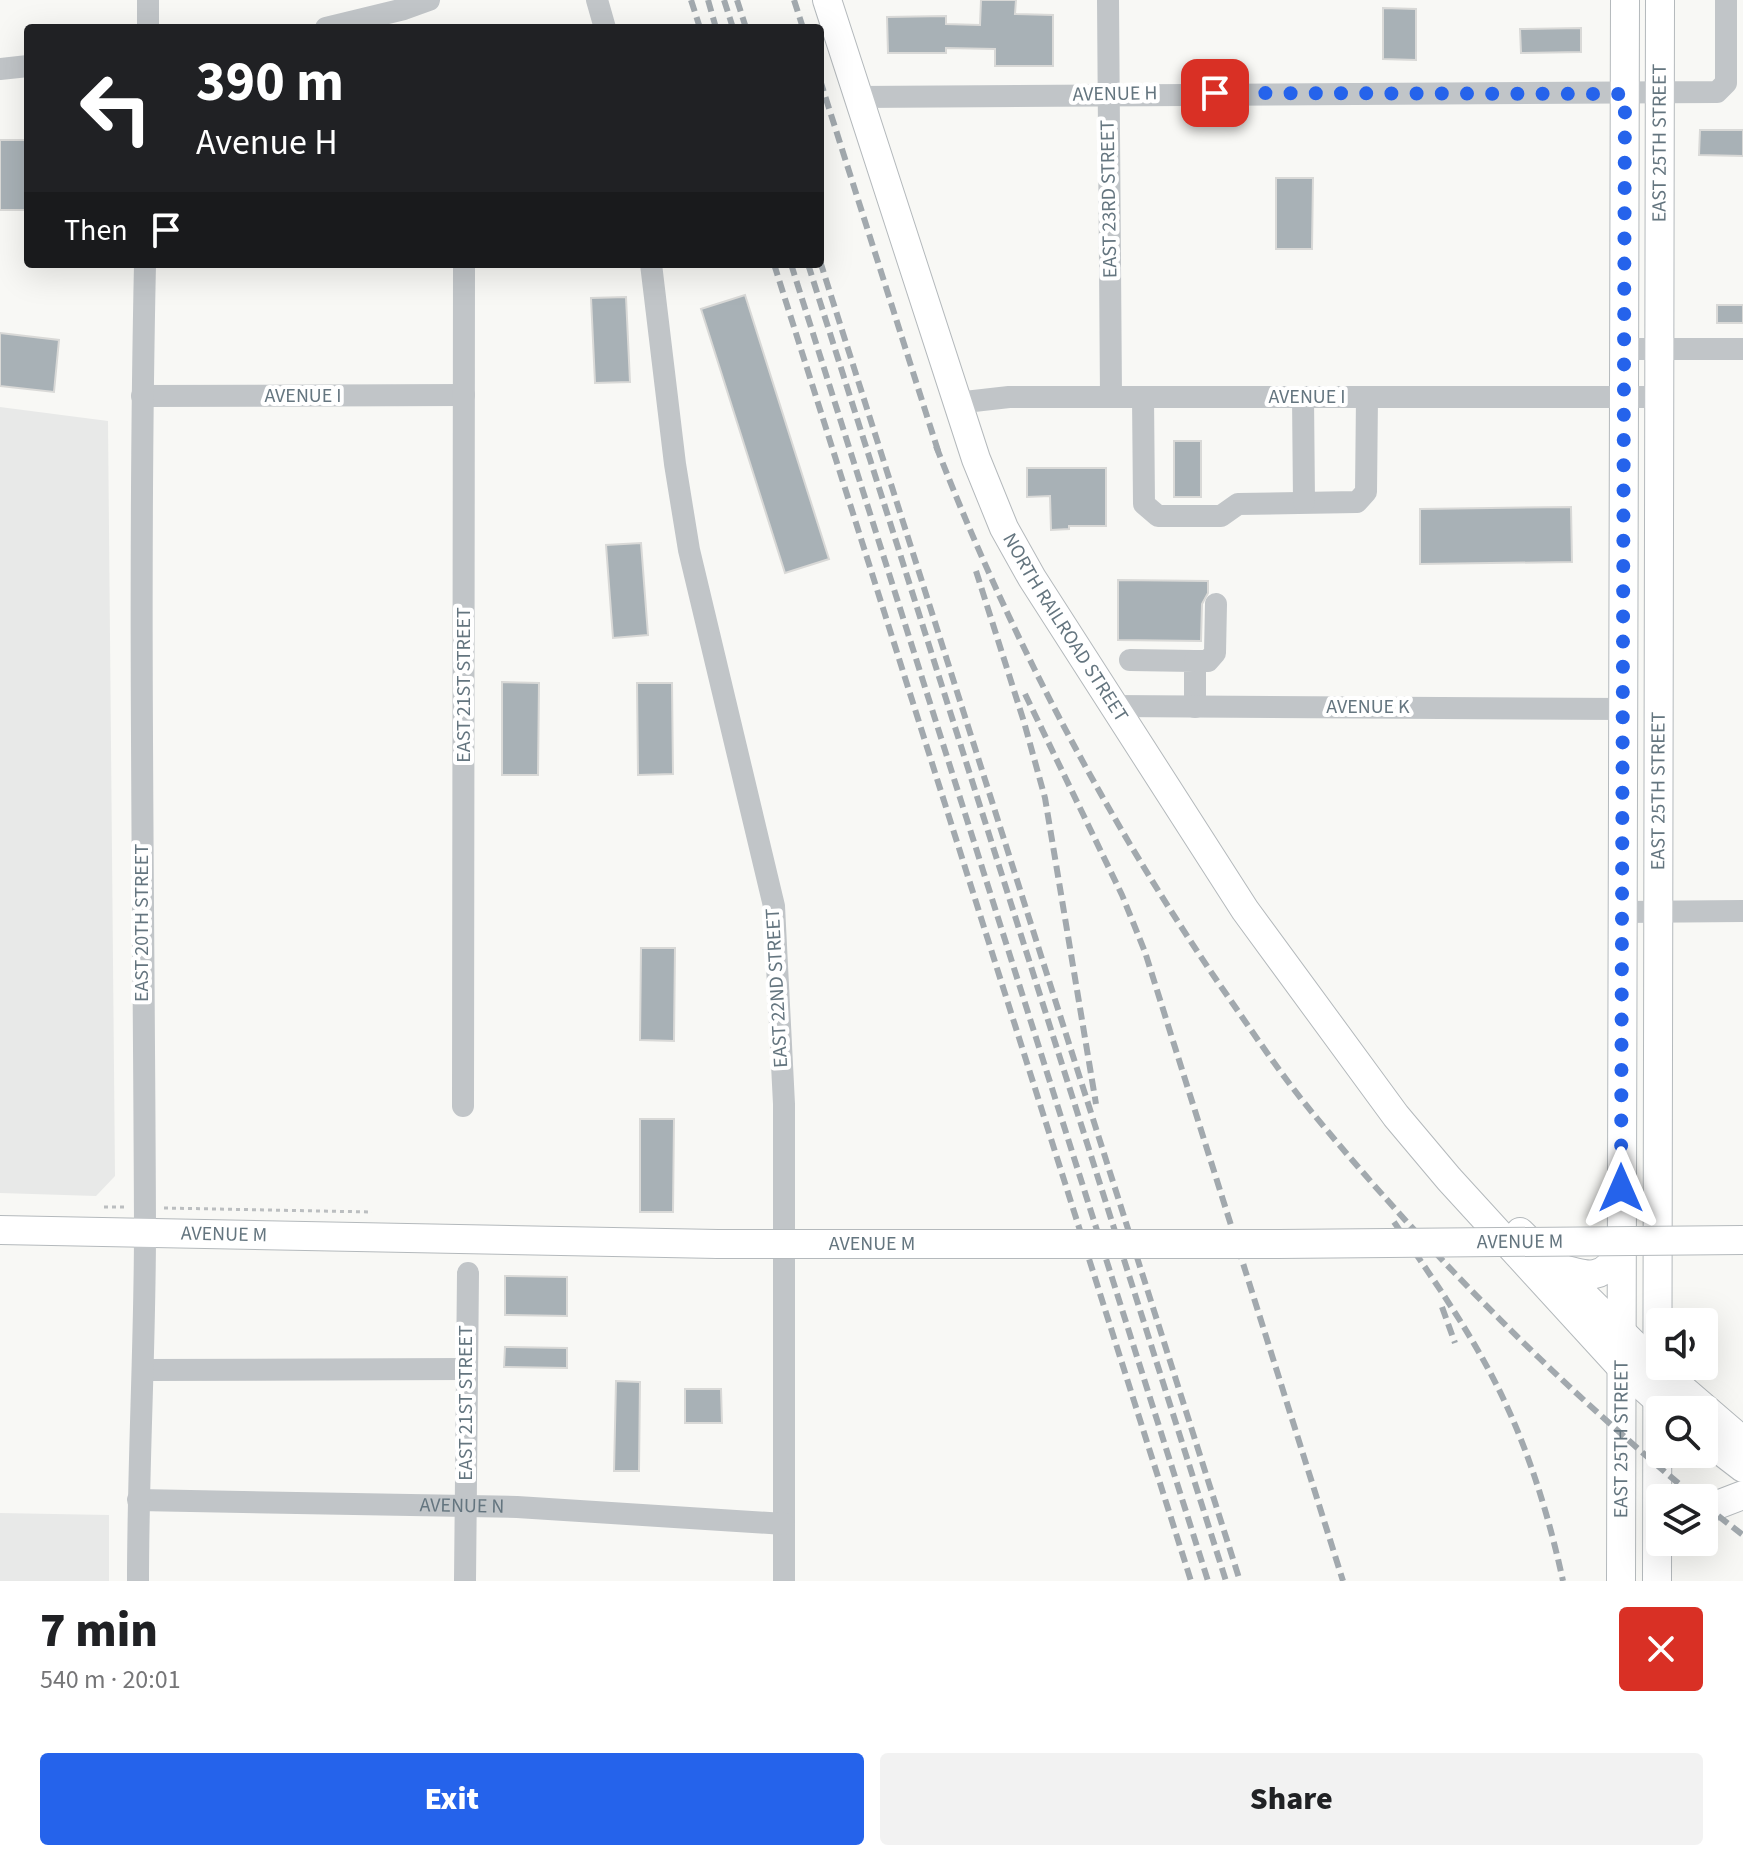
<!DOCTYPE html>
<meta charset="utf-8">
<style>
:root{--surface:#fff;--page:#f2f2f2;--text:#202124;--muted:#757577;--accent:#2563eb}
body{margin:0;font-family:"Source Sans 3",sans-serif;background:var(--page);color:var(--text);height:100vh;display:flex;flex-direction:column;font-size:30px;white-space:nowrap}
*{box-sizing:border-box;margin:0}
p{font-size:26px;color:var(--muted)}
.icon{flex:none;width:44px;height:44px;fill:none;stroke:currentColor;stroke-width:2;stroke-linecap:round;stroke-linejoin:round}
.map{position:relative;height:1581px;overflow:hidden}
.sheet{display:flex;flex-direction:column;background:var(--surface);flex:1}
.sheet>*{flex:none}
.hud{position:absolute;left:24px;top:24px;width:800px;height:244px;border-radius:8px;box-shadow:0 8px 32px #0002;background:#202124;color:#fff;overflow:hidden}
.controls{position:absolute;left:1646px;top:1308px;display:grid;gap:16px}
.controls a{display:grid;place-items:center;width:72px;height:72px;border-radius:8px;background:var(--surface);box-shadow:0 8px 32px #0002;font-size:40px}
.pin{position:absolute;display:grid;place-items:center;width:68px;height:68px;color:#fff;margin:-34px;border-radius:16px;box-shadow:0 4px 12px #0006}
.me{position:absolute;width:88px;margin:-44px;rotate:0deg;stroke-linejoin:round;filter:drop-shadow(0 0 6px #0008)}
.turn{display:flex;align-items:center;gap:28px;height:168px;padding:0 40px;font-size:36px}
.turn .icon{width:104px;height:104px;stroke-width:2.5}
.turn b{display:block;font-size:56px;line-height:68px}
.then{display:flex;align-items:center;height:76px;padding:0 40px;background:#0003;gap:16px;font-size:30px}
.round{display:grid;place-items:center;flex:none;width:84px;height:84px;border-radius:8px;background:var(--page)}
.overview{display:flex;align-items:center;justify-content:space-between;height:136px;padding:0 40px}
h1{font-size:48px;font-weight:800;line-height:60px}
.button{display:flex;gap:16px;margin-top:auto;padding:16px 40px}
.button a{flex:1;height:92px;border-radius:8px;background:var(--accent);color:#fff;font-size:32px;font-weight:800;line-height:92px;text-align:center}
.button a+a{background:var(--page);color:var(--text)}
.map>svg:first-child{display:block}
.built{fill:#e8e9e8}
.building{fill:#a8b1b6;stroke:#d9d9d7;stroke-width:2}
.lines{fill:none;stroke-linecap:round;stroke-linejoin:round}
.major-casing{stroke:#b4b9bc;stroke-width:30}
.path{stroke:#bbbec0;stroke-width:3;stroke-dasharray:4 4;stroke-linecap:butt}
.minor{stroke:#c1c5c8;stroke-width:22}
.major{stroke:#fff;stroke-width:28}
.rail{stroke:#a2a9ae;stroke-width:6;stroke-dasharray:12 6;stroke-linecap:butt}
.major-bridge-casing{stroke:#b4b9bc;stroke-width:30;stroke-linecap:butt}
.major-bridge{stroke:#fff;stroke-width:28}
.route{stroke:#2563eb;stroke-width:14;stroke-dasharray:0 25.2}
.labels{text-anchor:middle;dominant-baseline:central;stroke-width:8;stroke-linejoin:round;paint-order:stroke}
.street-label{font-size:20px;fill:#64757f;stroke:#fff}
</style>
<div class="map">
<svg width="1743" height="1581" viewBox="0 0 1743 1581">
<rect width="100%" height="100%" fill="#f8f8f5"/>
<!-- built -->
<g class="built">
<path d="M0,407L108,421L115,1176L96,1196L0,1193Z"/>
<path d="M0,1513L109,1515V1581H0Z"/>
</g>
<!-- building -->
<g class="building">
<path d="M981,0H1016L1015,14L1053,15V66H995V49L946,48V53H888L887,17L946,16V24L980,25Z"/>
<path d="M1383,8L1416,9V60L1383,59Z"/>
<path d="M1581,28V52L1521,53L1520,29Z"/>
<path d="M1700,130H1743V156L1699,155Z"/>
<rect x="0" y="140" width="28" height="70"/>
<path d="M1276,178H1313L1312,249H1276Z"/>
<path d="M745,295L829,559L785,573L701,309Z"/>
<path d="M626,297L630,382L595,383L591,298Z"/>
<rect x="1717" y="305" width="26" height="18"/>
<path d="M0,333L59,340L54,392L0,386Z"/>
<rect x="1174" y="441" width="27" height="56"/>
<path d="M1027,468H1106V526H1069V529L1051,530L1050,496L1027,497Z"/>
<path d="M1571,507L1572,562L1420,564V509Z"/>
<path d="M641,543L648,635L613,638L606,545Z"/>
<path d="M1118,580L1208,581V593L1202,604L1201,641L1118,640Z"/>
<path d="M502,682L539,683L538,775H502Z"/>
<path d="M637,683H672L673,774L638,775Z"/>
<path d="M641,948H675L674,1041L640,1040Z"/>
<path d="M640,1119H674L673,1212H640Z"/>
<path d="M505,1276L567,1277V1316L505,1315Z"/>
<path d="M505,1347L567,1348V1368L504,1367Z"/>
<path d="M616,1381L640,1382L639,1471H614Z"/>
<path d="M685,1389H721L722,1423H685Z"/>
</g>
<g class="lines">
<defs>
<g id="major">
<path id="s2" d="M827,0L976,459L1004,528L1032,578L1245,910L1396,1116L1449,1179L1621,1367L1669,1410"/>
<path id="s3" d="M0,1230L718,1244"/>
<path d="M1520,1232L1656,1366L1743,1441"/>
<path d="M1557,1267C1588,1277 1604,1282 1621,1249"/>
<path d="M1704,1438L1743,1468"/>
<path d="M1704,1510L1743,1495"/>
<path id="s4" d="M1621,1581L1625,0"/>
<path id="s5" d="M1657,1581L1660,0"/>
</g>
</defs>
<!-- major casing -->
<use href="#major" class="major-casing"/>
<!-- path -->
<g class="path">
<path d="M104,1207H124"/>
<path d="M164,1208L372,1212"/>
</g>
<!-- minor -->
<g class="minor">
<path d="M148,0V28"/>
<path d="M597,0L605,28"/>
<path d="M1108,0L1111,397"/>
<path d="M326,28L404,9L429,0"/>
<path d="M0,69L28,66"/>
<path d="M858,97L1717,92L1726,83V0"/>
<path d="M651,264L675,464L689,550L774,906L784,1104V1581"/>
<path d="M1624,349H1743"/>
<path d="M142,396L464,395"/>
<path d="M1143,397L1144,504L1158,516H1221L1238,504L1357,502L1366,492L1367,397"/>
<path d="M1303,397L1304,502"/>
<path d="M956,403L1009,397H1659"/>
<path d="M1130,660L1195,661V707"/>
<path d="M1195,661H1208L1215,653L1216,604"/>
<path d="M1113,706L1622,709"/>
<path d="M1622,912L1743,911"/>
<path d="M463,1106L464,264"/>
<path d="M144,1370L466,1369"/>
<path id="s1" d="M138,1500L517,1507L784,1524"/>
<path d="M138,1581C138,1464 145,1347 145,1230C144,908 138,586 145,264"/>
<path d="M465,1581L468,1273"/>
</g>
<!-- major -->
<use href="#major" class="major"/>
<!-- rail -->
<g class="rail">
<path d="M691,0L700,28"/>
<path d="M708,0L716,28"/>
<path d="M724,0L733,28"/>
<path d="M737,0L746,28"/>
<path d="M794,0L803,28"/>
<path d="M820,80L940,457"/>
<path d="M820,261L1240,1581"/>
<path d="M774,264L1191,1581"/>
<path d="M791,264L1208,1581"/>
<path d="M808,264L1226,1581"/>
<path d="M936,446C1010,637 1106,819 1222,988C1252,1031 1281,1075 1315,1116C1431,1256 1556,1382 1696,1498"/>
<path d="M976,571L1024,722L1045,798L1096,1104"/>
<path d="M1025,694L1122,895L1145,952L1343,1581"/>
<path d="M1394,1222C1429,1273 1465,1324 1493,1378C1526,1441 1548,1512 1563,1581"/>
<path d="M1442,1307L1455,1343"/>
<path d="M1704,1505L1743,1535"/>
</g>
<defs>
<g id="major-bridge">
<path id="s6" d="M718,1244H1279L1743,1240"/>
</g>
</defs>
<!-- major-bridge casing -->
<use href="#major-bridge" class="major-bridge-casing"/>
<!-- major-bridge -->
<use href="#major-bridge" class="major-bridge"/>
</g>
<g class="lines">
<!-- route -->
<path class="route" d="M1215,93L1625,94L1621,1188"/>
</g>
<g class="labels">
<!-- street labels -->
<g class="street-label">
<text transform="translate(1115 94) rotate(-1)">AVENUE H</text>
<text stroke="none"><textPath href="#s5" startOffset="1438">EAST 25TH STREET</textPath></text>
<text transform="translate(1109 199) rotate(-91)">EAST 23RD STREET</text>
<text x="303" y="396">AVENUE I</text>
<text x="1307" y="397">AVENUE I</text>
<text stroke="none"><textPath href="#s2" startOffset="674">NORTH RAILROAD STREET</textPath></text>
<text transform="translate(464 685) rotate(-90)">EAST 21ST STREET</text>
<text x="1368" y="707">AVENUE K</text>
<text stroke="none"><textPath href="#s5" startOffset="790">EAST 25TH STREET</textPath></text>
<text transform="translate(142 923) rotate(-90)">EAST 20TH STREET</text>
<text transform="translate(777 988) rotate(-93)">EAST 22ND STREET</text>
<text stroke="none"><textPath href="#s3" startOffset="224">AVENUE M</textPath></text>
<text stroke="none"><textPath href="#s6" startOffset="802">AVENUE M</textPath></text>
<text stroke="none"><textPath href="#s6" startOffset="154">AVENUE M</textPath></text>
<text transform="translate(466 1403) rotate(-90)">EAST 21ST STREET</text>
<text stroke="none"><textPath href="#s4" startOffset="142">EAST 25TH STREET</textPath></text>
<text stroke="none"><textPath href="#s1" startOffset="324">AVENUE N</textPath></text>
</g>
</g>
</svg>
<div class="controls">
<a><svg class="icon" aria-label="sound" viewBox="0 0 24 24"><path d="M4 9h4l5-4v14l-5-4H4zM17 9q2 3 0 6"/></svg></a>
<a><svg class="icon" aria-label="search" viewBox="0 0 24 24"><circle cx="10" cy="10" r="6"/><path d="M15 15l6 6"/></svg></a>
<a><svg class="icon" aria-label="layers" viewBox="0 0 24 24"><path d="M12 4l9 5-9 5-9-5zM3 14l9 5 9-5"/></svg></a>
</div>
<div class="pin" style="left:1215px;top:93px;background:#d93025"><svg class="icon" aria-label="arrive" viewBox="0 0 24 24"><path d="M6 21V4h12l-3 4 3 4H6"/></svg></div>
<svg class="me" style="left:1621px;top:1188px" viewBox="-20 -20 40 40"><path d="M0-17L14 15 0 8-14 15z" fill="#2563eb" stroke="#fff" stroke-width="4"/></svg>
<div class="hud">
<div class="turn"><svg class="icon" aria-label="left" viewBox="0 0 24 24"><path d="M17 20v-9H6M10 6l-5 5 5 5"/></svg><div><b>390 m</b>Avenue H</div></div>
<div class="then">Then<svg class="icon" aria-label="arrive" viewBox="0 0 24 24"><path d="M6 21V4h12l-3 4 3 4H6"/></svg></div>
</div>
</div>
<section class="sheet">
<div class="overview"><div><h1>7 min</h1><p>540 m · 20:01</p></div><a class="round" style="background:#d93025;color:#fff"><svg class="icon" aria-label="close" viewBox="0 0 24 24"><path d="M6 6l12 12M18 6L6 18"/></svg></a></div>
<div class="button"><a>Exit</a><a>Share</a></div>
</section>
